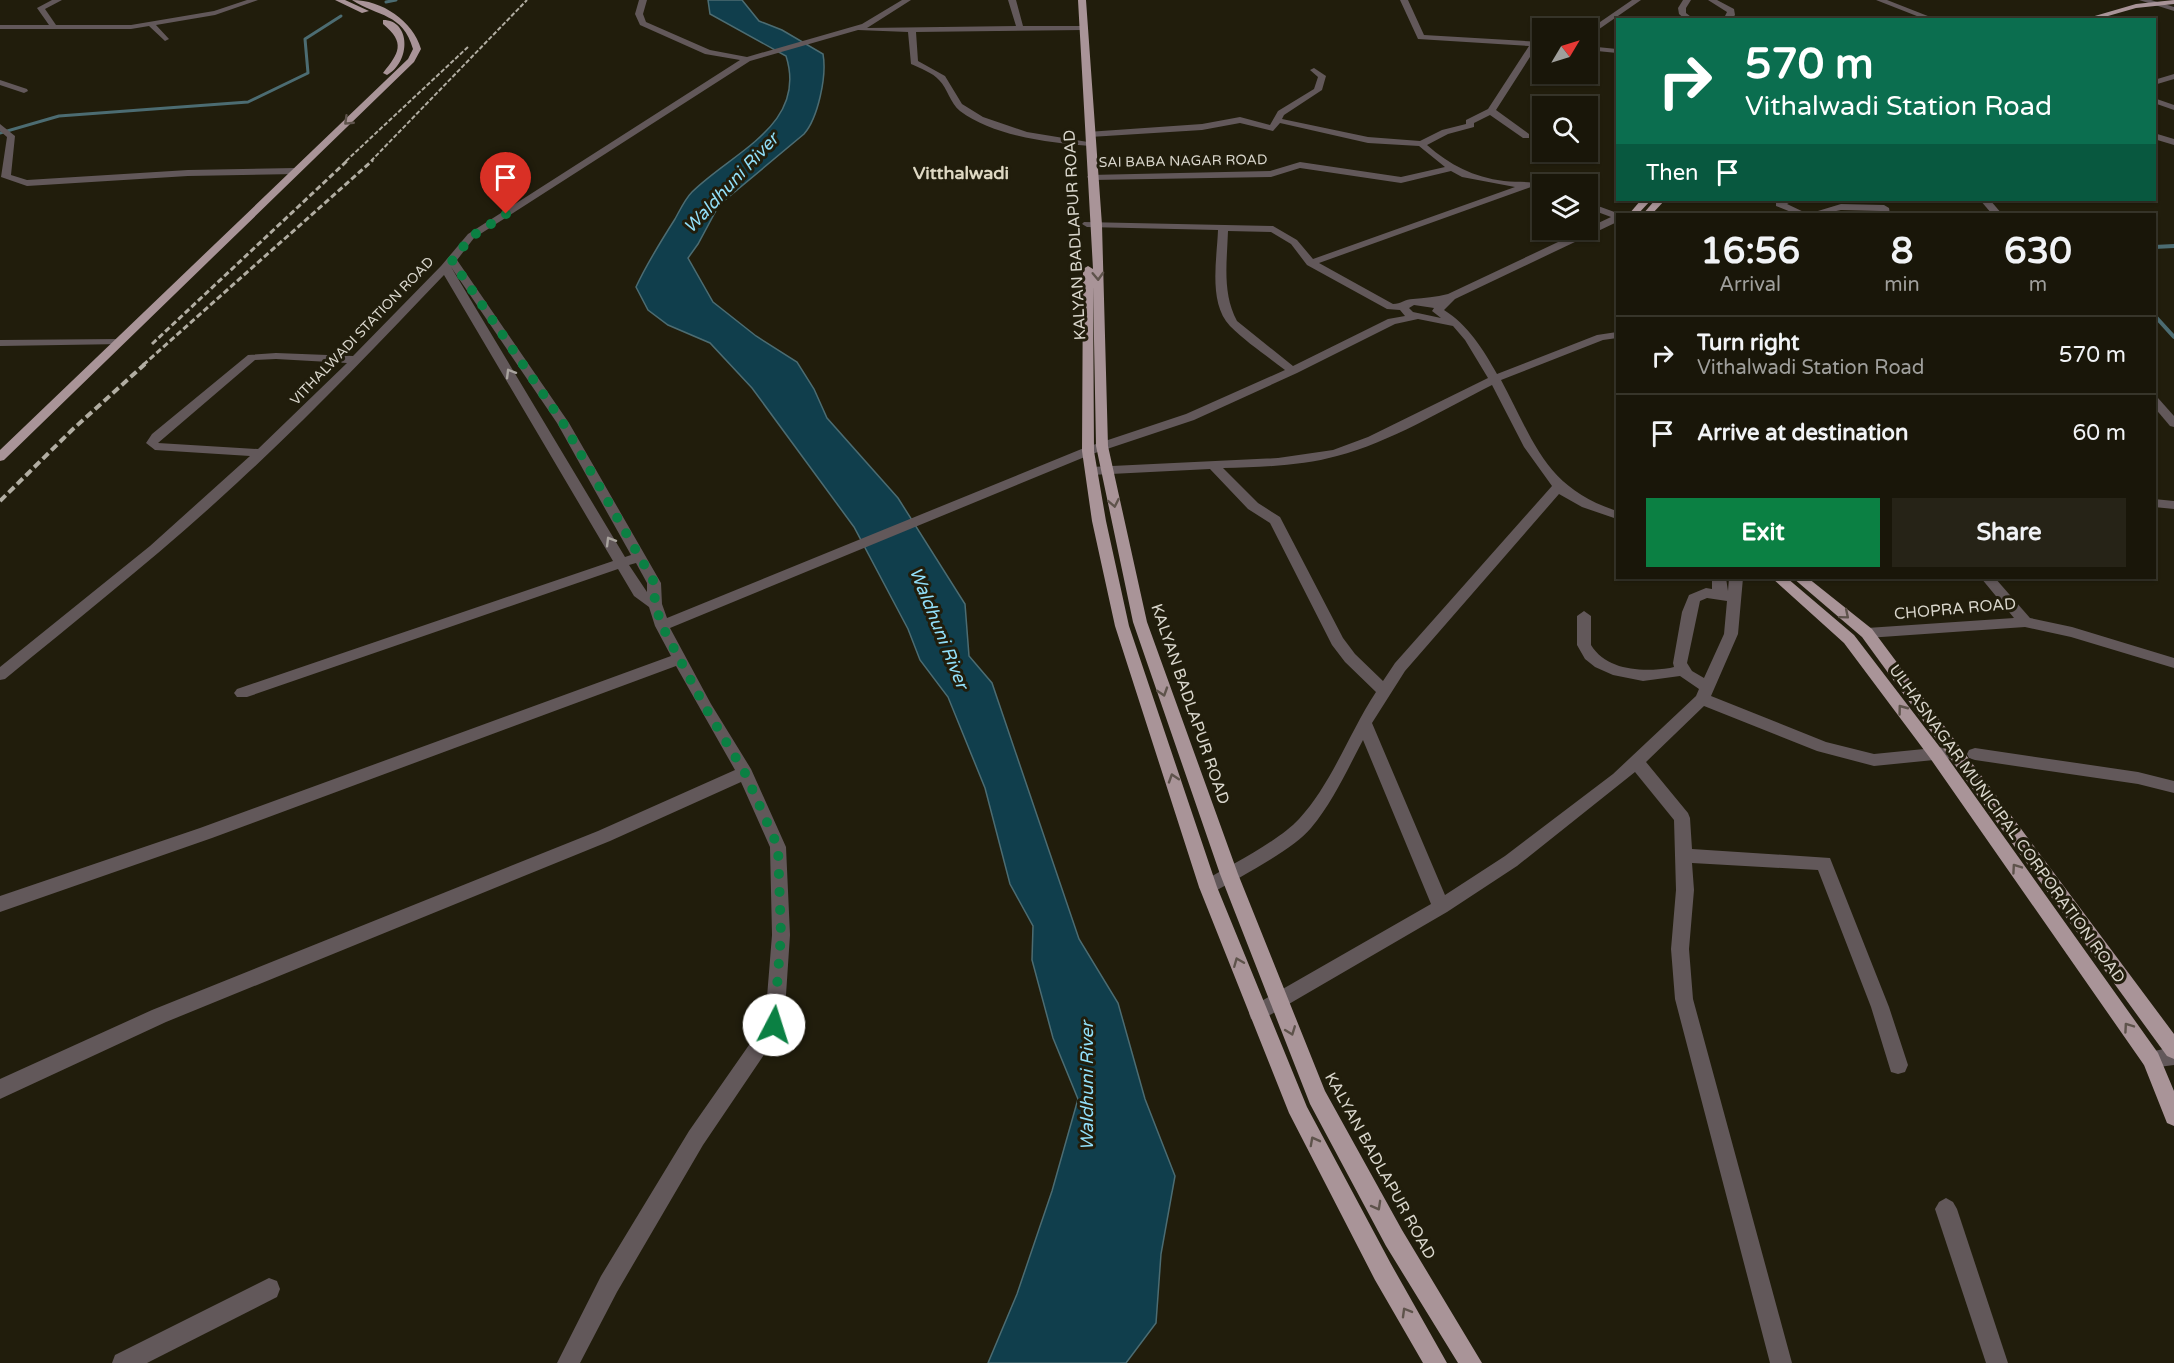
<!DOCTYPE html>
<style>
:root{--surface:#191609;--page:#262317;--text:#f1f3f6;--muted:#9f9f9c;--line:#37352a;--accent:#0b8043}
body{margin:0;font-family:"Varela Round",sans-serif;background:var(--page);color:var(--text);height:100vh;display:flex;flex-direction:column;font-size:22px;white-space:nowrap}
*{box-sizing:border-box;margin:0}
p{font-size:20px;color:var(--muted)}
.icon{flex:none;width:33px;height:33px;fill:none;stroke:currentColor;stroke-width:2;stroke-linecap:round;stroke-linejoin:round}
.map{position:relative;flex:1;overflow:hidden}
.drawer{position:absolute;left:1616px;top:213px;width:540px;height:366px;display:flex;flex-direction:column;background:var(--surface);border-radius:0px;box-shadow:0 2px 4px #0004,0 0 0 2px var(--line)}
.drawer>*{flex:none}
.hud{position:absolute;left:1616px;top:18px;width:540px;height:183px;border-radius:0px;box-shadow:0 2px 4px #0004,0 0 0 2px var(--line);background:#0b6e4f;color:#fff;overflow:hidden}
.needle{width:39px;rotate:52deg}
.buttons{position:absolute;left:1532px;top:18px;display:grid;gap:12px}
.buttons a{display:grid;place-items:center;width:66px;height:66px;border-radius:0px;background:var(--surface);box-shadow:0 2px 4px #0004,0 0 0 2px var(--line);font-size:30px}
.pin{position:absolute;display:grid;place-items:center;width:51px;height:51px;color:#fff;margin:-62px -26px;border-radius:50% 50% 50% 0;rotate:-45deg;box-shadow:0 0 6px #0007}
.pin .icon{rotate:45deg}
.me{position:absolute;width:66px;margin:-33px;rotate:5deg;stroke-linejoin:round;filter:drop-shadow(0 0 4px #0008)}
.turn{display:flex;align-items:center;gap:21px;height:126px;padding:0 30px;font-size:27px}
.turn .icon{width:78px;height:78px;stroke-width:2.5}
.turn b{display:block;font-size:42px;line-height:51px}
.then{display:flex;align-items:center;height:57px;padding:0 30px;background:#0003;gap:12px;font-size:22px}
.eta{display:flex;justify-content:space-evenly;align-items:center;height:102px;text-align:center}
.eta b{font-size:36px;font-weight:700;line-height:42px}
.button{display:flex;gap:12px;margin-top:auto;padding:12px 30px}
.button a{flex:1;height:69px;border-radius:0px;background:var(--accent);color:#fff;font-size:24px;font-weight:700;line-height:69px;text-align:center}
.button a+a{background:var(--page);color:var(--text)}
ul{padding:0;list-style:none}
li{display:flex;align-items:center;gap:18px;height:78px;padding:0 30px;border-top:2px solid var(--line)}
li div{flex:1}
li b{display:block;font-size:22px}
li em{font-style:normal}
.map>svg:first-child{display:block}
.water{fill:#103e4c;stroke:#4c6c72;stroke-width:1.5}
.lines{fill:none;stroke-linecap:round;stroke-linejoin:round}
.stream-far1{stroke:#4c6c72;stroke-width:3}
.stream{stroke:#4c6c72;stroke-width:4}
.minor{fill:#62585a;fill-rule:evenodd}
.major{fill:#a99498;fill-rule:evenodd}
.rail-far2{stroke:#b1ada2;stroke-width:2;stroke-dasharray:4.5 2;stroke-linecap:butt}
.rail-far1{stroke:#b1ada2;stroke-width:3;stroke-dasharray:6 3;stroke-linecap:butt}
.rail{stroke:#b1ada2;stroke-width:4;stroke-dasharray:8 4;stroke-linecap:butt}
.oneway{stroke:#5e534b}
.oneway2{stroke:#a9a49e}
.route{stroke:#0b8043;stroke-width:10;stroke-dasharray:0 18}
.labels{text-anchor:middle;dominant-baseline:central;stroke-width:6;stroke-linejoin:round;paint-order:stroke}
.far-street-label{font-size:14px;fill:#d9d6cc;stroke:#211d0c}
.street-label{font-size:16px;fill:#d9d6cc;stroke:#211d0c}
.far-district-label{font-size:18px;font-weight:bold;fill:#ded8c3;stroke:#211d0c}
.water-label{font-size:18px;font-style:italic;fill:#91def8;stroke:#211d0c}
</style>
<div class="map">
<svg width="2174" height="1363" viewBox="0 0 2174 1363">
<rect width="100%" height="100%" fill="#211d0c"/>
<!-- water -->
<path class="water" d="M708,0H742L759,21L782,30L823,54C827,76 818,118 804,134L719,205L698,244L688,258L713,302L756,336L797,362L814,389L827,418L898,498L965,604L969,656L992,683L1079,939L1118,1003L1145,1099L1175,1176L1161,1254L1156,1323L1126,1363H988L1017,1294L1052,1191L1078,1099L1053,1038L1032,960L1033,926L1010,884L985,788L948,697L920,660L908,629L854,527L752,388L710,343L668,325L648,310L636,287C647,263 661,241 675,219C680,210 685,199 692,192C732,152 808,125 786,56L710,14Z"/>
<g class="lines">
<!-- stream-far1 -->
<g class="stream-far1">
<path d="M386,2L396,0"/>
<path d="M0,133L59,116L248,102L308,73L305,39L341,16"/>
</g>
<!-- stream -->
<g class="stream">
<path d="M2154,247L2174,246"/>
<path d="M2154,315L2174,337"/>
</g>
<!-- minor -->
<g class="minor">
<path d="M52,0H62L45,9L56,25H131L214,11L247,0H258L215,15L156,25L169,39L165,41L149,26L131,29H0V25H49L37,8Z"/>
<path d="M639,0H647L643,14L646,22L710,50L747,57L862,24L902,0H911L867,28L1016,26L1008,0H1016L1023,26H1083L1087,28L1083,30L916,32L918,61L945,76L962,104L983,117L1027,132L1094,143L1090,146C1050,143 993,136 960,111C950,103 948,89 939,80C933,73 920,68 911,64L908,32L858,30L750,61L474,238L457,260L569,423L661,583L662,604L667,618L1084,448L1186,414L1285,370C1267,356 1246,342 1230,326C1208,303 1217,259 1218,230L1087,227L1082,224L1084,222L1273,226L1297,240L1313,259L1515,187L1462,177L1451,171L1401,183L1300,168L1271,177L1092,180L1087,177L1089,175L1270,171L1300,162L1401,177L1445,167L1419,146L1368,143L1280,123L1273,131L1240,123L1202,130L1090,137L1086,134L1087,132L1202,124L1240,117L1270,125L1278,111L1314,89L1318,77L1310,70L1314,68L1326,76L1322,90L1284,115L1282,119L1368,137L1420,141L1442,130L1466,124V120L1488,109L1529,46L1418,39L1400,0H1408L1424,35L1542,42V46H1537L1496,110L1529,134V138H1523L1490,115L1474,123V127L1448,134L1427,145C1450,165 1473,177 1504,181C1517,183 1529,180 1542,185V191L1531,187L1319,263L1393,304C1401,304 1405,299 1413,299C1424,298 1436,297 1448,294L1611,217L1587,208V202L1620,214H1617V222L1455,299L1444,310C1468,325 1483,349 1497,374L1597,335L1617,332V338L1603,340L1501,380C1534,441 1545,488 1617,511V519L1582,507L1559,494L1405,671L1372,723L1445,895L1505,856L1613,774L1696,696L1699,689L1680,676L1643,681L1613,675L1595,667L1585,659L1577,645V616L1584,611L1591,616V645C1607,671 1643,672 1670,668L1674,667L1673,663L1682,612L1689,595L1706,588L1712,589V578H1726L1728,591L1729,578H1743L1738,634L1711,696L1826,742L1874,754L1954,746L1960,748L1962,752L1960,756L1954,758L1874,766L1817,751L1704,706L1646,762L1688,813L1690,818L1692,849L1830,858L1889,1007L1908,1065L1905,1072L1898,1074L1891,1072L1871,1007L1818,870L1692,863L1694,890L1689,949L1693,999L1792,1363H1770L1675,999L1671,949L1676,890L1674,820L1635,772L1517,866L1447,912L1258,1022L1251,1019L1249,1013L1251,1007L1431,904L1363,740C1347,770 1333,802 1311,828C1293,850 1240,877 1214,892L1208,894L1202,892L1199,887L1202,882C1229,866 1279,841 1299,819C1332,783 1349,733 1376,692L1345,662L1332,645L1270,523L1248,509L1210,469L1091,475L1085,471L1091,467L1278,458L1333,450L1368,437L1488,378L1465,340L1453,326L1418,319L1395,324L1297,373L1194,420L1092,454L670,628L711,704L751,769L786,847L790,935L784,1025L703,1145L617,1292L580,1363H557L601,1276L689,1131L765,1022L772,935L770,847L741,782L610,841L166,1022L0,1099V1079L152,1010L598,831L735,770L676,666L212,838L0,912V896L200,828L671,656L655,626L649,607L634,596L618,569L247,697H237L234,693L237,689L613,561L444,275C377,345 310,416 238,482C164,551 84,614 5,679L0,680V667L150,546L250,456L155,450L146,443L152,434L248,355L276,353L353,356L441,266L468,234L740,60L705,54L640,25L635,14ZM1228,231L1271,232L1291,244L1307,265L1387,309L1400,310L1405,316L1388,319L1293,366L1237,321C1222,293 1227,262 1228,231ZM451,267L557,423L631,555L625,557ZM1414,305L1434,308L1432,311L1441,318L1413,312L1409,308ZM276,359L347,363L258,449L158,443L255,360ZM1492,385L1524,447L1552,486L1395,663L1383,681L1355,654L1343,638L1280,517L1258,503L1223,468C1261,467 1301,466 1337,456C1391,442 1442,410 1492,385ZM636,563L647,583V592L629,565ZM1707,598L1727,601L1724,634L1704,678L1692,671L1687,663L1700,601Z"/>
<path d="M1632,0H1641L1592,34L1587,41V31Z"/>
<path d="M1683,0H1691L1686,8V13L1695,20H1686L1679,14L1678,8Z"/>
<path d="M1708,0H1717L1734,9L1735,15L1731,20H1723L1727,12Z"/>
<path d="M1876,0H1887L1938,20H1927Z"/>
<path d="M2139,0H2151L2174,7V11Z"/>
<path d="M1587,46L1617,49V53L1587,50Z"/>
<path d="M2174,74V79L2154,85V80Z"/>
<path d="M0,80L27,89L28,91L24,93L0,85Z"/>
<path d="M2154,98L2174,105V110L2154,103Z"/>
<path d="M0,124L15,136L11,175L27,180L188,170L296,168L301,171L296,174L188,176L27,186L1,177L7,137L0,131Z"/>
<path d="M2154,133L2174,139V145L2154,139Z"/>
<path d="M1783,200H1794L1787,204L1808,214H1796L1776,206V202Z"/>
<path d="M1980,200H1990L2002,214H1992Z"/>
<path d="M1841,204L1884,205L1889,208L1890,214H1881L1880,211L1841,210L1822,214H1808Z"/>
<path d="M119,339L123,340V344L0,346V340Z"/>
<path d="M2154,396L2158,398L2174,416V427L2170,426L2154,407Z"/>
<path d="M2154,499L2174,501V509L2154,507Z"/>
<path d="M1981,578H1995L2030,618L2072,627L2174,658V668L2071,637L2025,627L1867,638L1860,633L1867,628L2014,618Z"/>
<path d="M1975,748L2138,772L2174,781V793L2138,784L1975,760L1969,758L1967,754L1969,750Z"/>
<path d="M2174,1047V1065L2151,1068L2144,1065L2141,1059L2144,1053Z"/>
<path d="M1946,1198L1953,1202L1957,1209L2008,1363H1986L1935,1209L1939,1202Z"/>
<path d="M269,1278L277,1281L280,1289L277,1297L147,1363H112L115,1355Z"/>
</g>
<!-- major -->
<g class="major">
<path d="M335,0H345L369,11L362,13Z"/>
<path d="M352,0C382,0 413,21 421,49L414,62L4,460L0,461V450L408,59L413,49C403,13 378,17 352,0Z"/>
<path d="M1078,0H1086L1102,225L1108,446L1147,622L1238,874L1325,1091L1402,1230L1482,1363H1458L1386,1246L1310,1104L1220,874L1133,622L1096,446L1093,286L1094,451L1106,521L1129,626L1217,887L1307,1107L1391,1264L1447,1363H1423L1375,1280L1289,1113L1199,887L1115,626L1092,521L1082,451L1083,269L1088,266L1093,269Z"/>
<path d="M2174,0V4L2136,8L2094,20H2081L2136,4Z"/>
<path d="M383,20C411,20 411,62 387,75L383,73C399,53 406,43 383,24Z"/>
<path d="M1641,200H1651L1638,214H1629Z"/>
<path d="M1655,200H1665L1652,214H1643Z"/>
<path d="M1772,578H1787L1854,635L1942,750L2158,1053L2174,1091V1126L2167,1123L2144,1065L1930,758L1844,643Z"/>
<path d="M1793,578H1808L1872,629L2174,1034V1059L2167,1056L1862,637Z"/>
</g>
<!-- rail-far2 -->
<g class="rail-far2">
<path d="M346,161L469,46"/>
<path d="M371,161L527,0"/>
</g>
<!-- rail-far1 -->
<g class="rail-far1">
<path d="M152,344L348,160"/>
<path d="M143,365L373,160"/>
</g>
<!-- rail -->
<path class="rail" d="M0,501L72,430L145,364"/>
</g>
<!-- one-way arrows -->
<defs><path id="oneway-chevron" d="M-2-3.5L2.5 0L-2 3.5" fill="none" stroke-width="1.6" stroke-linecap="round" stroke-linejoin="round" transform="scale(1.5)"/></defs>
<g class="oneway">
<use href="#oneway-chevron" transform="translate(348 121) rotate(136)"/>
<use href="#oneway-chevron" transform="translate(1098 276) rotate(88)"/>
<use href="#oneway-chevron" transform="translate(1114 503) rotate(79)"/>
<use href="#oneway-chevron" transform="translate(1845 615) rotate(40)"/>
<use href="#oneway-chevron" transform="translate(1163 692) rotate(72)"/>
<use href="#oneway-chevron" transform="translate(1902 709) rotate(-127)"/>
<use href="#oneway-chevron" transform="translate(1173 778) rotate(-108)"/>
<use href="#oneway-chevron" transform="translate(2016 868) rotate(-125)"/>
<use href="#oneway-chevron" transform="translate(1238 962) rotate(-112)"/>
<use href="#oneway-chevron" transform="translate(2128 1027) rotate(-125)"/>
<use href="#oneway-chevron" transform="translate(1291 1031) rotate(69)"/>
<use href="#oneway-chevron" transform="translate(1314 1141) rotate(-118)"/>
<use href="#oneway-chevron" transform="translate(1377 1206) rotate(61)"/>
<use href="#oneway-chevron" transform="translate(1406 1312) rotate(-120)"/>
</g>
<g class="oneway2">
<use href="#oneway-chevron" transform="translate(510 373) rotate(-121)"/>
<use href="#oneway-chevron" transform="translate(610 541) rotate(-121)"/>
</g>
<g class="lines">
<!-- route -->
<path class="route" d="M506,214L471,237L452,261L563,423L654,582L655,604L662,626L705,707L745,773L778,847L781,935L774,1025"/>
</g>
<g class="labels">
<!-- far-street labels -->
<g class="far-street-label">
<text transform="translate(1183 161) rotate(-1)">SAI BABA NAGAR ROAD</text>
<text transform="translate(362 331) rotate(-46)">VITHALWADI STATION ROAD</text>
</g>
<!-- street labels -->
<g class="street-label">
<text transform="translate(1075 235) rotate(-93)">KALYAN BADLAPUR ROAD</text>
<text transform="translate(1955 609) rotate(-5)">CHOPRA ROAD</text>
<text transform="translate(1190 704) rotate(71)">KALYAN BADLAPUR ROAD</text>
<text transform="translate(2007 824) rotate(54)">ULHASNAGAR MUNICIPAL CORPORATION ROAD</text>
<text transform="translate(1380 1166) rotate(61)">KALYAN BADLAPUR ROAD</text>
</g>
<!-- far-district labels -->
<g class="far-district-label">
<text x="961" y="173">Vitthalwadi</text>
</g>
<!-- water labels -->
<g class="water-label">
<text transform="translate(731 183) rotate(-47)">Waldhuni River</text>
<text transform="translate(939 628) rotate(68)">Waldhuni River</text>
<text transform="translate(1087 1086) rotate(-90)">Waldhuni River</text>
</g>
</g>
</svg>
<div class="buttons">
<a><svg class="needle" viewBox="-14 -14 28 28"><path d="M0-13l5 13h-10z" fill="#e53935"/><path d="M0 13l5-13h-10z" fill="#9f9f9c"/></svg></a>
<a><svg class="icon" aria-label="search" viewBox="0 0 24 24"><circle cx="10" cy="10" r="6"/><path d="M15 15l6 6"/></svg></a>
<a><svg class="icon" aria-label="layers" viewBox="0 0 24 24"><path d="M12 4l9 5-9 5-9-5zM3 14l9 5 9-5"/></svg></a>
</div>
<div class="pin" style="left:506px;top:214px;background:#d93025"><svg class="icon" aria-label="arrive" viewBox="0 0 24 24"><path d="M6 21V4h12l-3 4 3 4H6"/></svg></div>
<svg class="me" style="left:774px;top:1025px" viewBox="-20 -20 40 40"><circle r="19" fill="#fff"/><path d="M0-13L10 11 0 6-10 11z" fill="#0b8043"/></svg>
<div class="hud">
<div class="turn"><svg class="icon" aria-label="right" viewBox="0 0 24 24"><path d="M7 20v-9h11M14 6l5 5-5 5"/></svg><div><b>570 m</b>Vithalwadi Station Road</div></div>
<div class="then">Then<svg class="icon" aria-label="arrive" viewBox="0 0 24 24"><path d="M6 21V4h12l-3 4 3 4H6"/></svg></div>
</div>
<section class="drawer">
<div class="eta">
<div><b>16:56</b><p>Arrival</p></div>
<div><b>8</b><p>min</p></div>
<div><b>630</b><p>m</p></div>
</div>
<ul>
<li><svg class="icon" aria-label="right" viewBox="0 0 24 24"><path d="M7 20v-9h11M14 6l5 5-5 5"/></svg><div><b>Turn right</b><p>Vithalwadi Station Road</p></div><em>570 m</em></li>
<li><svg class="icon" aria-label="arrive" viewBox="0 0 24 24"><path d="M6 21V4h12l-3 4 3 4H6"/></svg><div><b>Arrive at destination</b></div><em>60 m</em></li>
</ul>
<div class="button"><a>Exit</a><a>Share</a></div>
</section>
</div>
